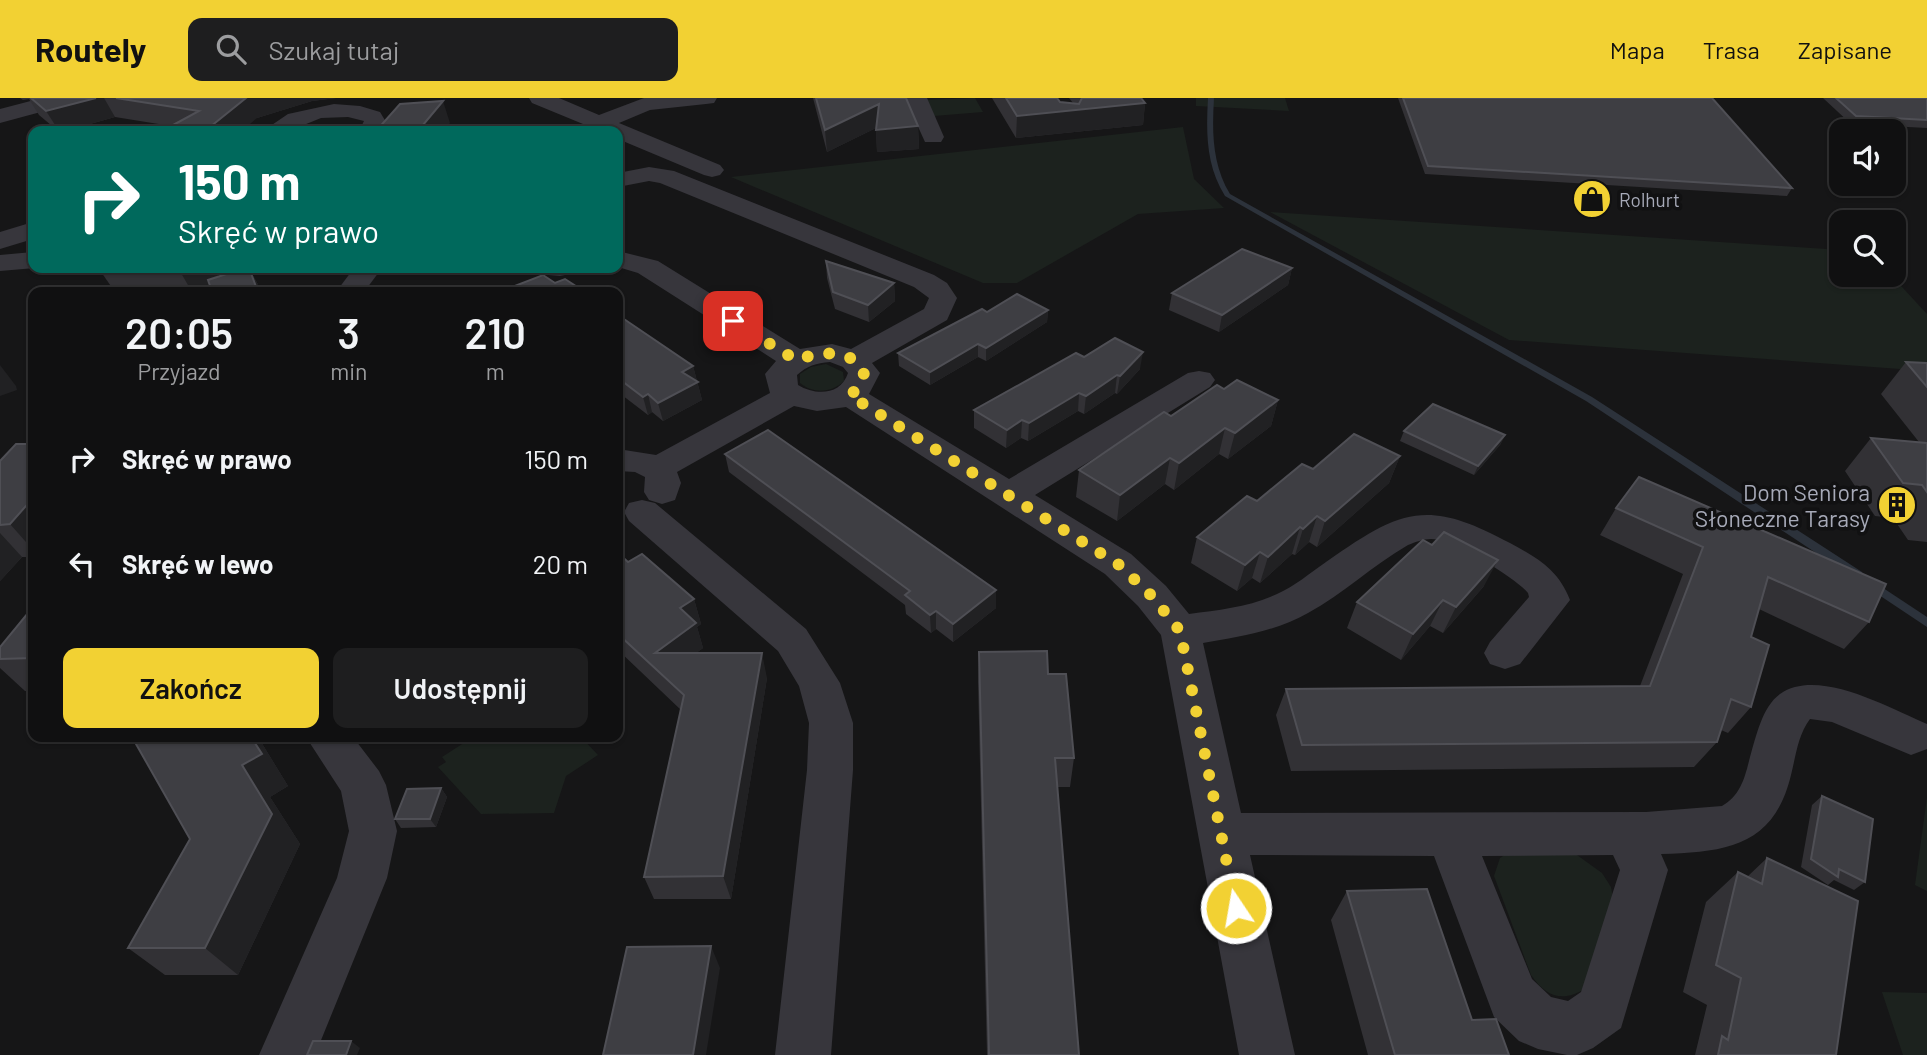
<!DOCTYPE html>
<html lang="pl">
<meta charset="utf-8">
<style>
:root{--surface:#101011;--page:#1e1e1f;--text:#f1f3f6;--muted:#9c9d9f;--line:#303031;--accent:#f2d133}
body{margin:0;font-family:Barlow,sans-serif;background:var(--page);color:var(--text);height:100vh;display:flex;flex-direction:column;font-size:26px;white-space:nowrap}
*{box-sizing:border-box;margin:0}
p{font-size:23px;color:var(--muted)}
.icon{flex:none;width:38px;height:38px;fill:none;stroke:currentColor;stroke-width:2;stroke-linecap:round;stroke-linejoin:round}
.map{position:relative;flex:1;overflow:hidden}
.drawer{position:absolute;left:28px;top:189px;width:595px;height:455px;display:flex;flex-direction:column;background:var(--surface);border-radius:14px;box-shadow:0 2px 5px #0004,0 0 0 2px var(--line)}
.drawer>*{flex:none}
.hud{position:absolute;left:28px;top:28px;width:595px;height:147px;border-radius:14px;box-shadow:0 2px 5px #0004,0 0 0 2px var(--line);background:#00695c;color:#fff;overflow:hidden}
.buttons{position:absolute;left:1829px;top:21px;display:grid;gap:14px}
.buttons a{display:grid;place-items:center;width:77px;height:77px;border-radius:14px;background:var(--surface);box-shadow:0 2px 5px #0004,0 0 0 2px var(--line);font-size:35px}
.pin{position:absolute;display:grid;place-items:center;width:60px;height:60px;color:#fff;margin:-30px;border-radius:14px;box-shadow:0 4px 10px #0006}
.me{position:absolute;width:77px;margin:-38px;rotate:348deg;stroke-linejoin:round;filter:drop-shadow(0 0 5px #0008)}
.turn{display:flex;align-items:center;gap:24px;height:147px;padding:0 35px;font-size:32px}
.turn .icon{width:91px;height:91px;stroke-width:2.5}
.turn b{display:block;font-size:49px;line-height:60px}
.eta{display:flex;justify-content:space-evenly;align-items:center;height:119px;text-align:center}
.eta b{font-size:42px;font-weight:600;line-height:49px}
.action{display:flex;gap:14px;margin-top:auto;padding:14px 35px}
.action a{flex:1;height:80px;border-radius:14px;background:var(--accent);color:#111;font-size:28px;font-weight:600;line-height:80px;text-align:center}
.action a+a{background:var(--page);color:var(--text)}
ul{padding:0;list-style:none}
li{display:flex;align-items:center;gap:21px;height:105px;padding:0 35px}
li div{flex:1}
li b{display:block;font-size:26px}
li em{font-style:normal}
header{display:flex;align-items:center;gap:42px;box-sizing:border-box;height:98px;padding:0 35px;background:var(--accent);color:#111}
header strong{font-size:33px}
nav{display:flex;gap:38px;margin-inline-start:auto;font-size:24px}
.search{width:490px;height:63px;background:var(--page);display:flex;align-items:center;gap:18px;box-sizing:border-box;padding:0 24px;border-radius:14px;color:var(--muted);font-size:26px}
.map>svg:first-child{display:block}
.green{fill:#1c221e}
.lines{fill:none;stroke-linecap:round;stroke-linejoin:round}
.stream{fill:#2c323b;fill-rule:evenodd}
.minor{fill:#37363c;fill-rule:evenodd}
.wall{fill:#323135}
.shaded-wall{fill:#212123}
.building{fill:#3e3e43;stroke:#4f4f55;stroke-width:2}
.route{stroke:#f2d133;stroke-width:12;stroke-dasharray:0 21.6}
.labels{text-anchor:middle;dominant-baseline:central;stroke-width:7;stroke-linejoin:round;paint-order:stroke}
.far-poi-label{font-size:19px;fill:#a7aab8;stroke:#111112;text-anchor:start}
.poi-label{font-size:23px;fill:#a7aab8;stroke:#111112;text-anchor:end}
</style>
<header>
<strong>Routely</strong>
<div class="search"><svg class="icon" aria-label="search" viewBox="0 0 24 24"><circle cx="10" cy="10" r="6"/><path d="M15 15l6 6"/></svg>Szukaj tutaj</div>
<nav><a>Mapa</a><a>Trasa</a><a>Zapisane</a></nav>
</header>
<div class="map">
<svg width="1927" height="957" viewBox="0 0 1927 957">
<rect width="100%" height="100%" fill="#161617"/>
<!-- green -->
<g class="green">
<path d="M975,0L983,14L934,18L927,2Z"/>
<path d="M1196,0H1285L1289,13L1196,8Z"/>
<path d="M1183,29L1194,81L1224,110L1138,116L1017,185H983L731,79Z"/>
<path d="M1270,114L1841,152V177H1891L1927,216V273L1509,242Z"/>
<path d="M826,266L843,274L844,283C832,295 813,296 800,285V276L811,269Z"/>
<path d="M473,639H581L598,657L566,678L554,715L481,716L438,669L446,664L442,659Z"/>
<path d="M1927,699V793L1915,787Z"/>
<path d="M1509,754L1577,757L1602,775L1611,789L1614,805L1586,890C1563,905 1546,899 1531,877L1494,778L1500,760Z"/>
<path d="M1882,894L1927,895V957H1903Z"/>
</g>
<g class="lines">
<!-- stream -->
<g class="stream">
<path d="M1208,0H1214C1212,34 1212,66 1230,96L1592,299L1862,474L1863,477L1862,480H1854L1586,303L1225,98C1206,68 1206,35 1208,0Z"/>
<path d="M1871,482L1927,519V529L1867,489L1866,486L1867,483Z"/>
</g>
<!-- minor -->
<g class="minor">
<path d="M42,0H77L74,5L0,25V11Z"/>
<path d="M529,0H559L599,17L644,0H717L714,5L706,6L650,12L619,25L720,67L724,72L720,77L712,79L704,77L618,41V33H600L532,5Z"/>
<path d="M905,0H927L944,39L941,44H925Z"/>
<path d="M334,6L360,8L380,14L386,24L381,33H359L364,23L348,19L321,20L289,33H263L288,16Z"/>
<path d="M649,69L674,73L934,177L947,185L957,200L947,222L872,265L880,275L869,296L1009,381L1188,275L1199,273L1210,275L1215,282L1210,289L1035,397L1131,456L1166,488L1189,516C1219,512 1250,509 1277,496C1295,488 1310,475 1326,464C1401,411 1427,400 1510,445C1537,460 1558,471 1570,502L1520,566L1505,571L1490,566L1484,555L1490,544L1529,499L1528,495C1516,480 1459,446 1439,442C1428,439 1418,443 1408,447C1373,467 1343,496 1308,515C1277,533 1238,539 1203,545L1241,715L1646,714L1722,708C1741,697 1745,679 1750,659C1756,639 1762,609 1780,596C1818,569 1889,610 1927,626V651L1911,657L1832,624L1810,621C1798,637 1796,657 1791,677C1774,748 1727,754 1661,756L1668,772L1621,930L1593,950L1577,957H1567L1538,951L1519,943L1494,919L1434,758L1250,757L1295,957H1239L1161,537L1138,508L1105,476L846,309L817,313L794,308L677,374L681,385L675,402L662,406L649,402L644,394L645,379L635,374L618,373V351L656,357L770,295L765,276L776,263L638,175L618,169V153L658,163L800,251L832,246L851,251L924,211L929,200L914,189L660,85L649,83L618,89V75ZM830,264L843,269L848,275C841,297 816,298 798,287L797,277C807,268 816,265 830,264ZM1613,757L1620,772L1581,894L1568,903L1551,899L1532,881L1482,758Z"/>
<path d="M33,124V141L0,151V134Z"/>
<path d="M33,154L35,170L0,173V157Z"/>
<path d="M354,170H382L364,194H336Z"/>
<path d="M533,170H574L570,176L560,178L537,176Z"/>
<path d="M642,402L655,405L806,531L840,585L853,625V672L831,957H775L807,672L809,625L799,588L778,553L629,423L624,414L629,405Z"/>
<path d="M306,639H353L379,673L386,687L397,733L387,780L315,957H259L337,780L349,733L341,693Z"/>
</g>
</g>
<!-- wall -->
<g class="wall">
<path d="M20,0H336L312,3L257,20L171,28L115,19L65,33H58L39,17L29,1L23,2Z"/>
<path d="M813,0H906L918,28L919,51L877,54L876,30L827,54Z"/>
<path d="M992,0H1057L1060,4L1073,5L1069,0H1141L1145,5L1143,27L1016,40Z"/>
<path d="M1398,0H1712L1792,90L1787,98L1425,76Z"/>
<path d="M1823,0H1927V30L1851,26Z"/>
<path d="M826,163L894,185L895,203L869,224L835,211L827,180Z"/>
<path d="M100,170H226L215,180L249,170L262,194H212L209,185L200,194H115L99,171Z"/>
<path d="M1292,170L1288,187L1219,234L1169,212L1172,195Z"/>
<path d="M1048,212L1047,224L986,263L978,259L930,287L899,268L898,255L987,214Z"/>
<path d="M618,217L693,268L702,302L663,323L652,314L648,317L618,294Z"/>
<path d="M1084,259L1140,271L1117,296L1115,295L1084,316L1078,313L1028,343L1021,340L1006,350L974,330V312Z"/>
<path d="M1906,264L1927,265V444L1908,442L1893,420L1875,418L1845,373L1871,340L1919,344L1881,296Z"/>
<path d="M1224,291L1278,302L1271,328L1228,361L1219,356L1174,392L1165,386L1117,423L1076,399L1079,372L1171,318Z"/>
<path d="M1404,333L1505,337L1500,347L1474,377L1400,343Z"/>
<path d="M33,346V459H22L0,483V363Z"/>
<path d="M725,356L996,492V510L953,544L936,531L931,535L906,516L905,507L729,374Z"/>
<path d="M1400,358L1389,385L1317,449L1309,444L1295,457L1292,456L1260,485L1252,480L1237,493L1191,465L1197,439L1257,403Z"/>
<path d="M1616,410L1869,524L1844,551L1759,511L1751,539V609L1728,635L1721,632L1717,644L1694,669L1291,673L1276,617L1286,591L1640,588L1683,476L1600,437Z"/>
<path d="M618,455L628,464L694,501L701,526L697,529L703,550L696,555L767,580L731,801H654L644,779L681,612L618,552Z"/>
<path d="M1484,488L1443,535L1430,528L1401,562L1347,530L1357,504Z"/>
<path d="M33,515V593H25L0,570V549Z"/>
<path d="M979,554L1048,576L1074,660L1070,689H1057L1079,957H987L978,584Z"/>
<path d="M132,639H258L288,688L270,699L300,746L238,877H165L128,850L190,741Z"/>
<path d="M441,690L447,699L436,729L401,730L395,721Z"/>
<path d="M1822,698L1865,784L1854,792L1834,782L1828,787L1801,769L1812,707Z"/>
<path d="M1767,760L1836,957H1695L1707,907L1683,894L1706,804L1738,774L1747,779Z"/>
<path d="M1347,793L1472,922L1509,957H1368L1331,822Z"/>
</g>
<!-- shaded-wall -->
<g class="shaded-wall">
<path d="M96,0H104L115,19L65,33H59L46,13Z"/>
<path d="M246,0H336L312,3L257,20L242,33H205Z"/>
<path d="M443,3L450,25L444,33H418Z"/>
<path d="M1145,5L1143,27L1016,40L1017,18Z"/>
<path d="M879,6L880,28L827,54L825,32Z"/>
<path d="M918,28L919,51L877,54L876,32Z"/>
<path d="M186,170H226L200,194H192L181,175Z"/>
<path d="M249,170L262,194H258Z"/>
<path d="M1292,170L1288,187L1219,234L1222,217Z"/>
<path d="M894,185L895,203L869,224L868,207Z"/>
<path d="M1048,212L1047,224L986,263V250Z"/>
<path d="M978,246V259L930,287V274Z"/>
<path d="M1143,254L1140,271L1117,296L1120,278Z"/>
<path d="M0,267L16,288L17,292L0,298Z"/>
<path d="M693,268L702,302L663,323L658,305L682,274Z"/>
<path d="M1117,277L1115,295L1084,316L1086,298Z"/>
<path d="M1079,295L1078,313L1028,343L1029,325Z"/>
<path d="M648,296L652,314L648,317L643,299Z"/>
<path d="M1278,302L1271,328L1228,361L1235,335Z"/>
<path d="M1022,322L1021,340L1006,350L1007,332Z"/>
<path d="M1225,330L1219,356L1174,392L1179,365Z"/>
<path d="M1505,337L1500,347L1474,377L1478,368Z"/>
<path d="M1400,358L1389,385L1317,449L1325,423Z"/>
<path d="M1170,360L1165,386L1117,423L1120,397Z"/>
<path d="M33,400V452L10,426Z"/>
<path d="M1317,418L1309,444L1295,457L1303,431Z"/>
<path d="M1300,429L1292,456L1260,485L1268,459Z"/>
<path d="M0,435L22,459L0,483Z"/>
<path d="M1260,454L1252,480L1237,493L1245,467Z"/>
<path d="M1498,462L1484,488L1443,535L1456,509Z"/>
<path d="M996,492V510L953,544V526Z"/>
<path d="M694,501L701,526L697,529L703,550L664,579L655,555L680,510Z"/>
<path d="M1443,502L1430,528L1401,562L1413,536Z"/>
<path d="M936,513V531L931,535L930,517Z"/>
<path d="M762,555L767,580L731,801L723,778Z"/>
<path d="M251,639H258L288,688L270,699L300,746L238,877L205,850L242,667Z"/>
<path d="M441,690L447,699L436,729L430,721Z"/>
<path d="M711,848L720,870L706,957H693Z"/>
<path d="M351,943L360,950L357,957H346Z"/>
</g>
<!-- building -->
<g class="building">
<path d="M31,0H96L46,13Z"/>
<path d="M116,0H246L205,33H162L199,13Z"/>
<path d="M816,0H906L918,28L876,32L879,6L825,32Z"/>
<path d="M1006,0H1057L1060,4L1079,6L1082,0H1141L1145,5L1017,18Z"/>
<path d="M1403,0H1712L1792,90L1428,68Z"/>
<path d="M1836,0H1927V22L1856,18Z"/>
<path d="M443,3L418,33H376L400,6Z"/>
<path d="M1242,151L1292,170L1222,217L1172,195Z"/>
<path d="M826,163L894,185L868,207L833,194Z"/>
<path d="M100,170H186L181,175L161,171H99Z"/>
<path d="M245,170H249L258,194H212L208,182Z"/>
<path d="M543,177L555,185L565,181L585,194L502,193Z"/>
<path d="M1017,196L1048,212L986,250L978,246L930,274L898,255L982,211L987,214Z"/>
<path d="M618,217L693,268L682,274L698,284L658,305L648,296L643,299L618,280Z"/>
<path d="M1115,240L1143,254L1120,278L1117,277L1086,298L1079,295L1029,325L1022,322L1007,332L974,312L1076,255L1084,259Z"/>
<path d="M1906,264L1927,265V289Z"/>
<path d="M1237,282L1278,302L1235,335L1225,330L1179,365L1170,360L1120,397L1079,372L1164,314L1171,318L1217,287L1224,291Z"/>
<path d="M1433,306L1505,337L1478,368L1404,333Z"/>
<path d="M768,332L996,492L953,526L936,513L930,517L905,497L910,493L725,356Z"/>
<path d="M1354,336L1400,358L1325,423L1317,418L1303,431L1300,429L1268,459L1260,454L1245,467L1197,439L1247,398L1257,403L1302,366L1313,371Z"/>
<path d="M1871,340L1927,345V394L1922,387L1903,385Z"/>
<path d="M16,346H33V400L10,426L0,427V363Z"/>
<path d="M1639,379L1886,486L1869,524L1768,479L1751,539L1769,547L1751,609L1731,601L1717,644L1302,647L1286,591L1650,588L1703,449L1616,410Z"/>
<path d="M1444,434L1498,462L1456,509L1443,502L1413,536L1357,504L1423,442L1432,447Z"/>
<path d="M618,455L628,464L642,456L694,501L680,510L696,525L655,555H762L723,778L644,779L684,597L618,536Z"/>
<path d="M28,515H33V560L0,561V549Z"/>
<path d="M1047,553L1048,576H1066L1074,660H1055L1079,957H989L979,554Z"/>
<path d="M132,639H251L262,656L242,667L272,716L205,850H128L190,741Z"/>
<path d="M441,690L430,721H395L407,691Z"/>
<path d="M1822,698L1873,721L1865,784L1839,771L1838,779L1811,761Z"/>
<path d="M1767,760L1858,803L1836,957H1718L1722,938L1728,942L1741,880L1716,867L1738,774L1762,786Z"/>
<path d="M1427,791L1472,922L1496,921L1509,957H1395L1347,793Z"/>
<path d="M711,848L693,957H603L627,849Z"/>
<path d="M313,943H351L346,957H307Z"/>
</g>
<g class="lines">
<!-- route -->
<path class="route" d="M733,223L796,262C818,254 853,249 864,275L858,291L849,297L1118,466L1152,498L1180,533L1236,810"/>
</g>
<!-- icons -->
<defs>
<symbol id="shop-disc" viewBox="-11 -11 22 22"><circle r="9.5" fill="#f2d133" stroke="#111112"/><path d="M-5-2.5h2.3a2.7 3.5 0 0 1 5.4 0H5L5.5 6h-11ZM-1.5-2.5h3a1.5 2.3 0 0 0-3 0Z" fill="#111"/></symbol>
<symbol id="building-disc" viewBox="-11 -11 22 22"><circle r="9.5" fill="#f2d133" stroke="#111112"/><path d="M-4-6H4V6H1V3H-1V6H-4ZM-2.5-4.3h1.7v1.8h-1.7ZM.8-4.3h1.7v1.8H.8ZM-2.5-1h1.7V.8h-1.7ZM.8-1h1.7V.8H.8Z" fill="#111"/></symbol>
</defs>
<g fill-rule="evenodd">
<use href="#shop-disc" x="1570" y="79" width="44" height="44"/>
<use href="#building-disc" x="1875" y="385" width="44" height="44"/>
</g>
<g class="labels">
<!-- far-poi labels -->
<g class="far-poi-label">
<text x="1619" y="101">Rolhurt</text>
</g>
<!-- poi labels -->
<g class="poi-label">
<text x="1870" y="394">Dom Seniora<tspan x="1870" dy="26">Słoneczne Tarasy</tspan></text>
</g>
</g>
</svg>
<div class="buttons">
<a><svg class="icon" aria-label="sound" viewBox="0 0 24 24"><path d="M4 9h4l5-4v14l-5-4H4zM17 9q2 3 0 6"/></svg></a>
<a><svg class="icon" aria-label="search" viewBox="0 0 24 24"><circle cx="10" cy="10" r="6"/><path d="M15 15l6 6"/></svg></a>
</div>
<div class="pin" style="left:733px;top:223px;background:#d93025"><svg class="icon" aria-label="arrive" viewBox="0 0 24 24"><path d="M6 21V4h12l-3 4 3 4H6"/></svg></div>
<svg class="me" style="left:1236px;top:810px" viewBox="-20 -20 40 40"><circle r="17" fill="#f2d133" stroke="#fff" stroke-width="3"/><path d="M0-11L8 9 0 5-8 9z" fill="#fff"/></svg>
<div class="hud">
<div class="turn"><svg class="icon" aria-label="right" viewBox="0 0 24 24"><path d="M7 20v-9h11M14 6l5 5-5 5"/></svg><div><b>150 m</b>Skręć w prawo</div></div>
</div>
<section class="drawer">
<div class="eta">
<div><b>20:05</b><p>Przyjazd</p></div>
<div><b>3</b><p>min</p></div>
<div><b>210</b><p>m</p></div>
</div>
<ul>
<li><svg class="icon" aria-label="right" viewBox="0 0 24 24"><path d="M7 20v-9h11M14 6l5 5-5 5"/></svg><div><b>Skręć w prawo</b></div><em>150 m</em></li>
<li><svg class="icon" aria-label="left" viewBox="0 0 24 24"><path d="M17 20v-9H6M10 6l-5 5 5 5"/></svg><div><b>Skręć w lewo</b></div><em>20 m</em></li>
</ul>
<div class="action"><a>Zakończ</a><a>Udostępnij</a></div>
</section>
</div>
